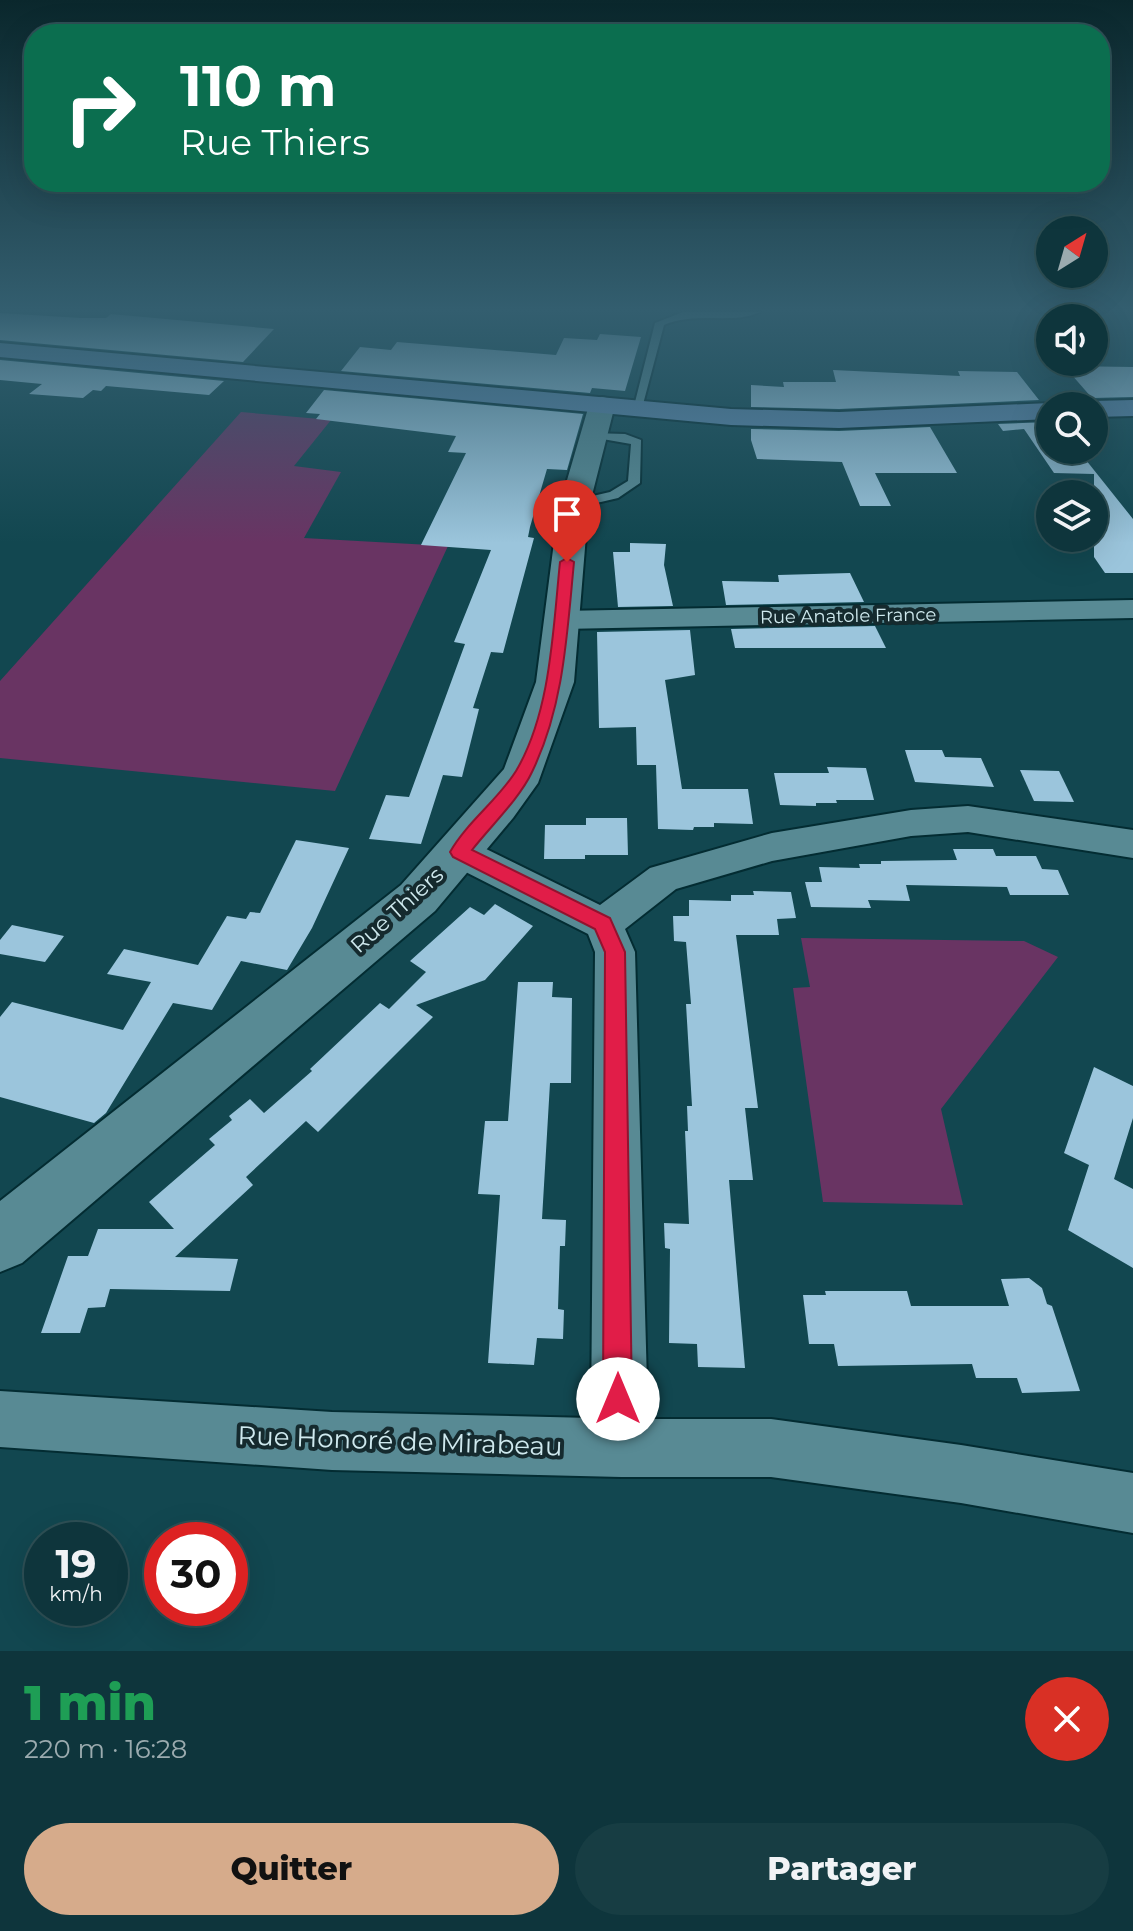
<!DOCTYPE html>
<html lang="fr">
<meta charset="utf-8">
<style>
:root{--surface:#0e353c;--page:#173d43;--text:#f1f3f6;--muted:#9babaf;--line:#2e5056;--accent:#d6ab8b}
body{margin:0;font-family:Montserrat,sans-serif;background:var(--page);color:var(--text);height:100vh;display:flex;flex-direction:column;font-size:30px;white-space:nowrap}
*{box-sizing:border-box;margin:0}
p{font-size:26px;color:var(--muted)}
.icon{flex:none;width:44px;height:44px;fill:none;stroke:currentColor;stroke-width:2;stroke-linecap:round;stroke-linejoin:round}
.map{position:relative;height:1651px;overflow:hidden}
.side{display:flex;flex-direction:column;background:var(--surface);flex:1}
.side>*{flex:none}
.hud{position:absolute;left:24px;top:24px;width:1086px;height:168px;border-radius:32px;box-shadow:0 8px 32px #0002,0 0 0 2px var(--line);background:#0b6e4f;color:#fff;overflow:hidden}
.needle{width:52px;rotate:37deg}
.controls{position:absolute;left:1036px;top:216px;display:grid;gap:16px}
.controls a{display:grid;place-items:center;width:72px;height:72px;border-radius:50%;background:var(--surface);box-shadow:0 8px 32px #0002,0 0 0 2px var(--line);font-size:40px}
.speed{position:absolute;left:24px;top:1522px;display:flex;gap:16px;font-size:40px;font-weight:700;text-align:center}
.speed>*{display:grid;place-content:center;width:104px;height:104px;border-radius:50%;background:var(--surface);box-shadow:0 8px 32px #0002,0 0 0 2px var(--line);line-height:1}
.speed small{font-size:20px;font-weight:400}
.speed .limit{border:12px solid #d22;background:#fff;color:#111}
.pin{position:absolute;display:grid;place-items:center;width:68px;height:68px;color:#fff;margin:-82px -34px;border-radius:50% 50% 50% 0;rotate:-45deg;box-shadow:0 0 8px #0007}
.pin .icon{rotate:45deg}
.me{position:absolute;width:88px;margin:-44px;rotate:0deg;stroke-linejoin:round;filter:drop-shadow(0 0 6px #0008)}
.turn{display:flex;align-items:center;gap:28px;height:168px;padding:0 24px;font-size:36px}
.turn .icon{width:104px;height:104px;stroke-width:2.5}
.turn b{display:block;font-size:56px;line-height:68px}
.round{display:grid;place-items:center;flex:none;width:84px;height:84px;border-radius:42px;background:var(--page)}
.head{display:flex;align-items:center;justify-content:space-between;height:136px;padding:0 24px}
h1{font-size:48px;font-weight:800;line-height:60px;color:#1e9e55}
.primary-button{display:flex;gap:16px;margin-top:auto;padding:16px 24px}
.primary-button a{flex:1;height:92px;border-radius:48px;background:var(--accent);color:#111;font-size:32px;font-weight:800;line-height:92px;text-align:center}
.primary-button a+a{background:var(--page);color:var(--text)}
.map>svg:first-child{display:block}
.green{fill:#693463}
.building{fill:#9bc5dc}
.lines{fill:none;stroke-linecap:round;stroke-linejoin:round}
.service-casing{stroke:#032c32;stroke-width:4}
.minor-casing{stroke:#032c32;stroke-width:4}
.tertiary-casing{stroke:#032c32;stroke-width:4}
.secondary-casing{stroke:#032c32;stroke-width:4}
.service{fill:#588a94;fill-rule:evenodd}
.minor{fill:#588a94;fill-rule:evenodd}
.tertiary{fill:#588a94;fill-rule:evenodd}
.secondary{fill:#5e88ae;fill-rule:evenodd}
.route{fill:#e11d48;stroke:#92132f;stroke-width:2}
.labels{text-anchor:middle;dominant-baseline:central;stroke-width:8;stroke-linejoin:round;paint-order:stroke}
.far-street-label{font-size:18px;fill:#cfe9ee;stroke:#152a2e}
.street-label{font-size:22px;fill:#cfe9ee;stroke:#152a2e}
.near-street-label{font-size:26px;fill:#cfe9ee;stroke:#152a2e}
</style>
<div class="map">
<svg width="1133" height="1651" viewBox="0 0 1133 1651">
<rect width="100%" height="100%" fill="#124750"/>
<!-- green -->
<g class="green">
<path d="M241,412L331,420L294,466L341,472L304,538L448,546L335,791L0,758V681Z"/>
<path d="M801,938L1024,941L1058,957L941,1109L963,1205L823,1202L793,988L810,987Z"/>
</g>
<!-- building -->
<g class="building">
<path d="M0,313L81,318H106L111,314L274,329L243,362L0,340Z"/>
<path d="M600,334L641,337L625,391L592,388L590,393L341,371L360,347L391,350L397,342L556,355L564,338L597,340Z"/>
<path d="M0,360L224,381L209,395L106,386L101,391L93,390L83,398L29,394L42,384L0,380Z"/>
<path d="M1064,366L1133,367V397L1092,398Z"/>
<path d="M833,370L960,376L958,371L1017,372L1039,400L839,409L751,407V385L784,387L783,382H836Z"/>
<path d="M324,390L583,414L567,470L547,469L530,527L528,537L534,538L503,653L491,652L473,708L479,709L462,777L443,775L421,844L369,839L386,795L409,797L465,644L454,642L491,550L421,545L466,453L448,452L456,436L316,419L320,414L306,413Z"/>
<path d="M1050,422V450H1078L1133,519V573H1105L1094,557V474L1054,473L1024,429L1003,431L998,424Z"/>
<path d="M930,427L957,473H875L891,506H860L842,462L757,459L751,440V429L839,431Z"/>
<path d="M630,543L666,544L664,565L673,606L618,607L613,552H630Z"/>
<path d="M850,573L864,602L726,605L722,581L779,582L778,575Z"/>
<path d="M875,626L886,648H735L731,629Z"/>
<path d="M690,630L695,675L665,680L682,789H748L753,824L714,823V827H694L693,830L658,829L656,765H637L636,727L599,728L597,632Z"/>
<path d="M905,750H942L945,757L981,758L994,787L915,782Z"/>
<path d="M827,767L866,768L874,800H836L837,803H816V806L780,805L774,773H829Z"/>
<path d="M1020,770L1059,771L1074,802L1034,801Z"/>
<path d="M586,818H627L628,855H585V859H544L545,825H586Z"/>
<path d="M296,840L349,848L312,928L287,970L241,961L212,1010L173,1003L106,1113L94,1123L0,1097V1017L12,1002L123,1030L151,982L107,974L124,949L198,965L227,916L246,919L250,912L260,913Z"/>
<path d="M953,849H993L996,856H1036L1042,869L1058,870L1069,895H1010L1007,887L906,885L910,901L868,900L871,908L811,907L805,882H822L819,867L860,868L859,864H881V861L957,860Z"/>
<path d="M753,891L791,892L796,918L777,919L779,935H736L758,1108H745L753,1180H729L745,1368L698,1367L697,1344L669,1343L670,1249L665,1248L664,1223L689,1224L685,1131H688L687,1106H692L686,1004H691L686,942L674,941L673,916H689V900L731,901V895H754Z"/>
<path d="M495,904L533,926L485,980L416,1005L433,1017L318,1132L306,1121L246,1177L253,1185L175,1257L238,1259L230,1291L110,1289L105,1307L88,1308L80,1333H41L68,1256H88L98,1229H174L149,1202L215,1145L209,1139L232,1120L229,1116L250,1099L264,1113L312,1071L310,1069L380,1003L389,1009L426,972L410,961L470,907L484,915Z"/>
<path d="M12,925L64,936L45,962L0,954V940Z"/>
<path d="M518,982H553L552,997L572,998L571,1083H550L542,1219L566,1220L565,1246H560L558,1309L564,1310L563,1339L537,1338L534,1365L488,1363L500,1195L478,1194L485,1121H508Z"/>
<path d="M1094,1067L1133,1086V1118L1114,1179L1133,1189V1268L1068,1230L1089,1165L1064,1153Z"/>
<path d="M1029,1278L1042,1288L1047,1304L1052,1306L1080,1391L1022,1393L1017,1378H976L972,1364L838,1366L834,1344H809L803,1295H826L825,1291H907L911,1306H1009L1001,1279Z"/>
</g>
<g class="lines">
<defs>
<g id="service">
<path d="M683,312H760C734,325 696,311 664,325L642,408L633,410L655,323Z"/>
<path d="M591,433L625,434L641,440L640,483L618,498L575,508L569,504L571,501L610,492L628,481L631,444L591,437Z"/>
</g>
<g id="minor">
<path d="M1133,600V618L562,629L552,626L548,620L552,614L562,611Z"/>
<path d="M968,806L1133,830V858L968,832L911,836L772,861L676,889L625,929L635,952L648,1419H771L961,1445L1133,1473V1533L961,1503L771,1477H621L332,1470L0,1447V1391L332,1412L591,1418L595,952L588,934L446,862L441,852L446,842L459,838L472,842L600,905L650,868L772,833L911,810Z"/>
</g>
<path id="tertiary" d="M602,397L611,399L615,405L588,511L574,682L538,783L513,818L435,911L22,1263L0,1272V1201L401,885L504,769L536,682L558,511L589,405L593,399Z"/>
<g id="secondary">
<path d="M0,343L731,409L839,412L1050,403L1060,406H1050V419L839,428L731,425L0,357Z"/>
<path d="M1133,400V416L1094,417V406H1083L1094,401Z"/>
</g>
</defs>
<!-- service casing -->
<use href="#service" class="service-casing"/>
<!-- minor casing -->
<use href="#minor" class="minor-casing"/>
<!-- tertiary casing -->
<use href="#tertiary" class="tertiary-casing"/>
<!-- secondary casing -->
<use href="#secondary" class="secondary-casing"/>
<!-- service -->
<use href="#service" class="service"/>
<!-- minor -->
<use href="#minor" class="minor"/>
<!-- tertiary -->
<use href="#tertiary" class="tertiary"/>
<!-- secondary -->
<use href="#secondary" class="secondary"/>
</g>
<!-- sky -->
<linearGradient id="sky" x2="0" y2="1"><stop stop-color="#0a272c"/><stop offset="0.57" stop-color="#335e6f"/><stop offset="1" stop-color="#335e6f" stop-opacity="0"/></linearGradient>
<rect width="1133" height="543" fill="url(#sky)"/>
<!-- route -->
<path class="route" d="M567,558L574,562C567,634 564,706 532,772C520,798 490,827 472,850L610,918L625,952L632,1399L628,1409L618,1413L608,1409L603,1399L605,952L595,929L453,857L450,852C467,822 498,800 516,771C551,712 553,629 560,562Z"/>
<g class="labels">
<!-- far-street labels -->
<g class="far-street-label">
<text transform="translate(848 616) rotate(-1)">Rue Anatole France</text>
</g>
<!-- street labels -->
<g class="street-label">
<text transform="translate(397 910) rotate(-42)">Rue Thiers</text>
</g>
<!-- near-street labels -->
<g class="near-street-label">
<text transform="translate(400 1441) rotate(2)">Rue Honoré de Mirabeau</text>
</g>
</g>
</svg>
<div class="controls">
<a><svg class="needle" viewBox="-14 -14 28 28"><path d="M0-13l5 13h-10z" fill="#e53935"/><path d="M0 13l5-13h-10z" fill="#9babaf"/></svg></a>
<a><svg class="icon" aria-label="sound" viewBox="0 0 24 24"><path d="M4 9h4l5-4v14l-5-4H4zM17 9q2 3 0 6"/></svg></a>
<a><svg class="icon" aria-label="search" viewBox="0 0 24 24"><circle cx="10" cy="10" r="6"/><path d="M15 15l6 6"/></svg></a>
<a><svg class="icon" aria-label="layers" viewBox="0 0 24 24"><path d="M12 4l9 5-9 5-9-5zM3 14l9 5 9-5"/></svg></a>
</div>
<div class="speed"><div>19<small>km/h</small></div><div class="limit">30</div></div>
<div class="pin" style="left:567px;top:562px;background:#d93025"><svg class="icon" aria-label="arrive" viewBox="0 0 24 24"><path d="M6 21V4h12l-3 4 3 4H6"/></svg></div>
<svg class="me" style="left:618px;top:1399px" viewBox="-20 -20 40 40"><circle r="19" fill="#fff"/><path d="M0-13L10 11 0 6-10 11z" fill="#e11d48"/></svg>
<div class="hud">
<div class="turn"><svg class="icon" aria-label="right" viewBox="0 0 24 24"><path d="M7 20v-9h11M14 6l5 5-5 5"/></svg><div><b>110 m</b>Rue Thiers</div></div>
</div>
</div>
<section class="side">
<div class="head"><div><h1>1 min</h1><p>220 m · 16:28</p></div><a class="round" style="background:#d93025;color:#fff"><svg class="icon" aria-label="close" viewBox="0 0 24 24"><path d="M6 6l12 12M18 6L6 18"/></svg></a></div>
<div class="primary-button"><a>Quitter</a><a>Partager</a></div>
</section>
